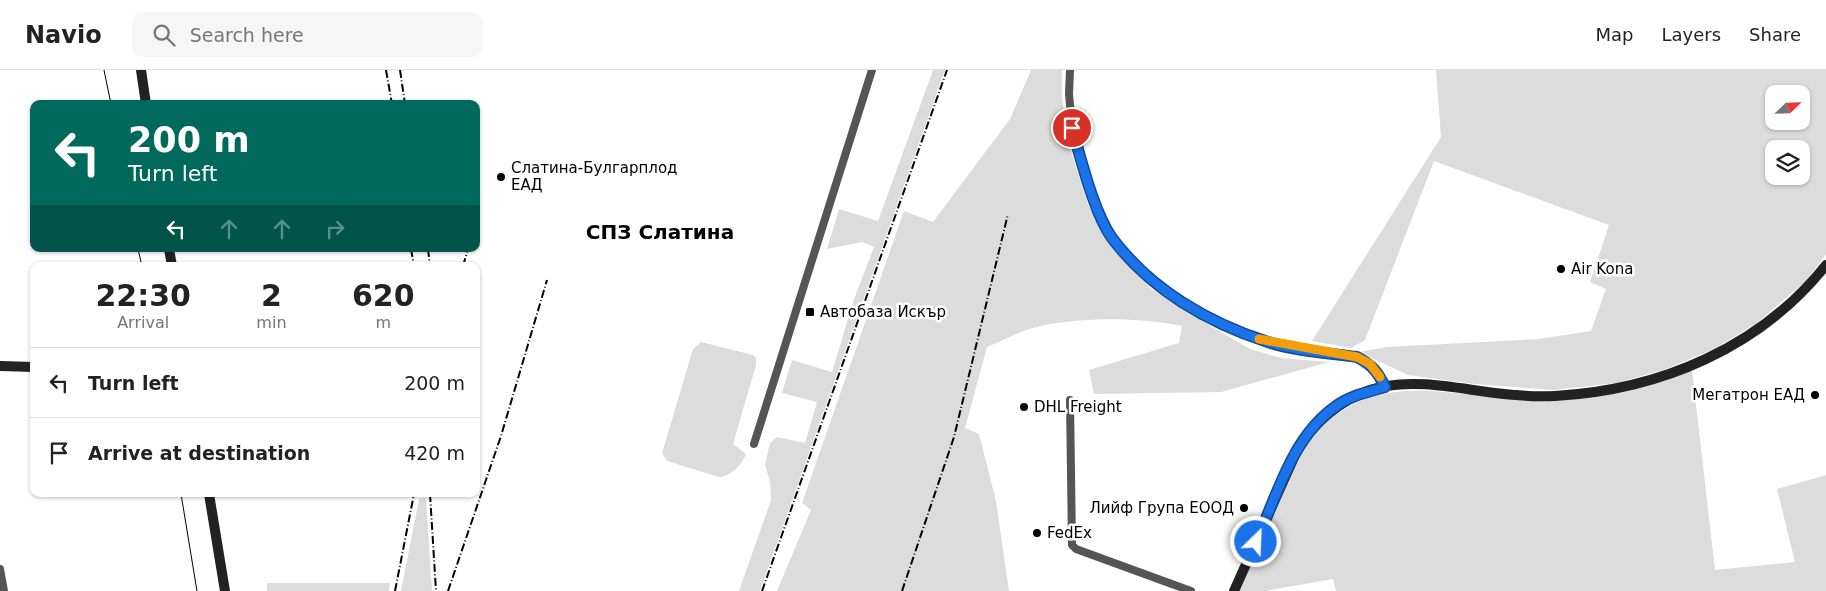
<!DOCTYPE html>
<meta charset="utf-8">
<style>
:root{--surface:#fff;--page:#f6f6f6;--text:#222;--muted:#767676;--line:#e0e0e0}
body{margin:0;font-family:"DejaVu Sans",sans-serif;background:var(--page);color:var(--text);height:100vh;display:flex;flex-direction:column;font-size:19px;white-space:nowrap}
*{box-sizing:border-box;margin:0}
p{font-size:16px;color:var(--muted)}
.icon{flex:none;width:28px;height:28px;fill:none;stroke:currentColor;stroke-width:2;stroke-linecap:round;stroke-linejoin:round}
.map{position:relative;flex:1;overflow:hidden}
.panel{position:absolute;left:30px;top:192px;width:450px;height:235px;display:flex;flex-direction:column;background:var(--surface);border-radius:10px;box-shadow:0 1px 4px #0004}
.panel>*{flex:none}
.guide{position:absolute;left:30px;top:30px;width:450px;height:152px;border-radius:10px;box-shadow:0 1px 4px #0004;background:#00695c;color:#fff;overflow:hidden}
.needle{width:32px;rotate:67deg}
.controls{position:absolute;left:1765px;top:15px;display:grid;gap:10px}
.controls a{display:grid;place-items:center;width:45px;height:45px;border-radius:10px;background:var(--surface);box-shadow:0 1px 4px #0004;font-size:25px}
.pin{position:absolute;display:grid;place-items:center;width:42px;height:42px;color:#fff;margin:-21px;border:2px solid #fff;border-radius:50%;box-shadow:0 1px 5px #0007}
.me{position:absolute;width:55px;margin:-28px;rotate:24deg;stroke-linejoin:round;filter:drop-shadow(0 0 4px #0008)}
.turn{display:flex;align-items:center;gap:18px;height:105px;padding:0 15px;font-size:22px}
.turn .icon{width:65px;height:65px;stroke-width:2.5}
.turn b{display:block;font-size:35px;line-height:42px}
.lanes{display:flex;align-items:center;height:48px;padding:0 15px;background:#0003;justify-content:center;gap:25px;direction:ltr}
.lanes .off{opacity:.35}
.eta{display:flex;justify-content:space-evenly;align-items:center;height:85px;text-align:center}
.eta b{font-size:30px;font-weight:700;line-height:35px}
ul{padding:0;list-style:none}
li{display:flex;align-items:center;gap:15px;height:70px;padding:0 15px;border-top:1px solid var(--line)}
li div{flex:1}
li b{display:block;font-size:19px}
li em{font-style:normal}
header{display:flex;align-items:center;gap:30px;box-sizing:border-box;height:70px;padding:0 25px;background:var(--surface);border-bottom:1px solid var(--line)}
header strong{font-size:24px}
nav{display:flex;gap:28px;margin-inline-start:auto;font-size:18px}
.search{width:350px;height:45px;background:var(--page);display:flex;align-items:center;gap:12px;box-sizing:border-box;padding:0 18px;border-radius:10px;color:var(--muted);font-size:19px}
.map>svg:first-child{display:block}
.green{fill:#dcdcdc;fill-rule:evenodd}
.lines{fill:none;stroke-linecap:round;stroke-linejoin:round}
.street{stroke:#555;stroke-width:8}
.secondary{stroke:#222;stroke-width:10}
.tram{stroke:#000;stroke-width:1}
.rail{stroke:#000;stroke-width:2;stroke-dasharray:8 2.5 1 2.5;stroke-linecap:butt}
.route-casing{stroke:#114b97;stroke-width:12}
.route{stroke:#1a73e8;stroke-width:9}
.slow{stroke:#f59e0b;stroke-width:9}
.poi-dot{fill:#000;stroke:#fff;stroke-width:2}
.labels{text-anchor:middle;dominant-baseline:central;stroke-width:5;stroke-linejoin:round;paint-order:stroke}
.poi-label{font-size:15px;fill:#000;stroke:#fff;text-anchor:start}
.district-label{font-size:20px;font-weight:bold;fill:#000;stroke:#fff}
</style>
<header>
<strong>Navio</strong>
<div class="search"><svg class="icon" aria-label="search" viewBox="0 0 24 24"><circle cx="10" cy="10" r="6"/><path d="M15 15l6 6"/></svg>Search here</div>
<nav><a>Map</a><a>Layers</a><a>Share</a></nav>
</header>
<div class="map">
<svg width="1826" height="521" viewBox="0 0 1826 521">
<rect width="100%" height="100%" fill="#fff"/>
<!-- green -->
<g class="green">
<path d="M933,0H945L760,521H739L771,430L770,412L765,395L770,373L777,367L805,373L817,332L782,323L792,290L832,302L854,229L874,177L862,172L827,179L839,139L878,151Z"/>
<path d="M1031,0H1062V28L1069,75L1088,135L1114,181L1150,218L1188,243L1250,279L1281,288L1329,292L1221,322L1094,324L1089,300L1179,273L1182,256C1139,247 1083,247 1040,256C1022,260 1004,270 987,277L965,358L979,364L996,431L1009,521H777L811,440L802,433L904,141L933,152L1010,49Z"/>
<path d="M1436,0H1826V184L1805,212L1757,253L1714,279L1666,299L1616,313L1553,320L1475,314L1408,305L1359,282L1387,277L1538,269L1591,261L1606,219L1590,212L1609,155L1434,91L1365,270L1351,278L1312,271L1441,67ZM1774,24H1801V51H1774ZM1774,79H1801V106H1774Z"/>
<path d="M701,272L753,285L756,288V295L733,374L746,384C742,395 731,406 719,407L667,391L662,383L693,279Z"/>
<path d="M1692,300L1715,500L1795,492L1777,419L1826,405V521H1336L1333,509L1265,521H1238L1304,377C1375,285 1460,335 1555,330C1602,327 1648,318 1692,300Z"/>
<path d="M426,428L432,521H401L419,429Z"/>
<path d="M267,513H390L389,521H267Z"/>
</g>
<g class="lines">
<!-- street -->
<g class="street">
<path d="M1070,0L1069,24L1072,58L1094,129L1112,167L1142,200L1181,233L1228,258L1269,272L1357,287C1372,295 1378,302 1385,317"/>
<path d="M1070,330L1072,475L1076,479L1191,521"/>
<path d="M754,374L872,0"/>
<path d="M0,499L4,521"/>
</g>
<!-- secondary -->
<g class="secondary">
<path d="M141,0L146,34"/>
<path d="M169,179L172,196"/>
<path d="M0,296L34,297"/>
<path d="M209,424L225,521"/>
<path d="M1234,521L1300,374C1377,273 1454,331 1555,326C1660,320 1760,278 1826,195"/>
</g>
<!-- tram -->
<g class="tram">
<path d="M104,0L111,34"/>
<path d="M138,179L142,196"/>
<path d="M181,424L197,521"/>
</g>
<!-- rail -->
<g class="rail">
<path d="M386,0L392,34"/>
<path d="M400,0L405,34"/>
<path d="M476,150L478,144"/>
<path d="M411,179L414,196"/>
<path d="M428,179L430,196"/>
<path d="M463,196L468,179"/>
<path d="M430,424L436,521"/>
<path d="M395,521L414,424"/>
<path d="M448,521L501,366L547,210"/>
<path d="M762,521L947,0"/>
<path d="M902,521L954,367L1008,144"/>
</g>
</g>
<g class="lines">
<defs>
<path id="route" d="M1072,58C1081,89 1094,143 1112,168C1150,219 1208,253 1268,272C1296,281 1328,283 1357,287C1372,295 1378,302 1385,317C1368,322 1349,326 1335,337C1292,367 1277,426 1256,472"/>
</defs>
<!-- route casing -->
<use href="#route" class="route-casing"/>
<!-- route -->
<use href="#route" class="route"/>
<!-- slow -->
<path class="slow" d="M1259,269L1357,287L1370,294L1380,307"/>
</g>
<!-- markers -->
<g class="poi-dot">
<circle cx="501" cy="107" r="5"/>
<circle cx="1561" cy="199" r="5"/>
<rect x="805" y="237" width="10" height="10" rx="2.5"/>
<circle cx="1815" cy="325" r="5"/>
<circle cx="1024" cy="337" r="5"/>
<circle cx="1244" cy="438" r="5"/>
<circle cx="1037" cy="463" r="5"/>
</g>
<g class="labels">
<!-- poi labels -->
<g class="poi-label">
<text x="511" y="98">Слатина-Булгарплод<tspan x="511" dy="17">ЕАД</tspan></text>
<text x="1571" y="199">Air Kona</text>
<text x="820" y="242">Автобаза Искър</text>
<text x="1805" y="325" text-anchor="end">Мегатрон ЕАД</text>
<text x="1034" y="337">DHL Freight</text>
<text x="1234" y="438" text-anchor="end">Лийф Група ЕООД</text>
<text x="1047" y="463">FedEx</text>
</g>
<!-- district labels -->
<g class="district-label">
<text x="660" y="162">СПЗ Слатина</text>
</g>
</g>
</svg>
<div class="controls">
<a><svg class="needle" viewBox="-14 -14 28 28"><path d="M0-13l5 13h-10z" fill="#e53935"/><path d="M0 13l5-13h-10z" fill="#767676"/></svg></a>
<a><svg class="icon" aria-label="layers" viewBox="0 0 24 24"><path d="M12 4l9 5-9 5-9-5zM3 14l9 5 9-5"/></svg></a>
</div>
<div class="pin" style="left:1072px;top:58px;background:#d93025"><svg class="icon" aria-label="arrive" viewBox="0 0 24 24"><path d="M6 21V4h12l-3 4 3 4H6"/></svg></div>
<svg class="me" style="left:1256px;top:472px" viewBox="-20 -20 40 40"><circle r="17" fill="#1a73e8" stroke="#fff" stroke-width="3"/><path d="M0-11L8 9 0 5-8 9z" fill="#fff"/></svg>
<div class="guide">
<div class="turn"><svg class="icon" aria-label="left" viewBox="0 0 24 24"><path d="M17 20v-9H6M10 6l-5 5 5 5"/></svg><div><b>200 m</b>Turn left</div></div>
<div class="lanes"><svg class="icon" aria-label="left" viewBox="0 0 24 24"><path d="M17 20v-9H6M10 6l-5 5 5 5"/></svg><svg class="icon off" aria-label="ahead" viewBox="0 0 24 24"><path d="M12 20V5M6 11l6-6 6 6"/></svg><svg class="icon off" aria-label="ahead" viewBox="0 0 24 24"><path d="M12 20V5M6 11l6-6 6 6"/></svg><svg class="icon off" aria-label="right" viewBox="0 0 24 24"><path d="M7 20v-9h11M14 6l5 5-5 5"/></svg></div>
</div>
<section class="panel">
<div class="eta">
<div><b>22:30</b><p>Arrival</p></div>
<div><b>2</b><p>min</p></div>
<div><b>620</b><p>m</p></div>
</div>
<ul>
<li><svg class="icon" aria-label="left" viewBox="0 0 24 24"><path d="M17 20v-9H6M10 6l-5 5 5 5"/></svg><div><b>Turn left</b></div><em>200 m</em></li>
<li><svg class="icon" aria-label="arrive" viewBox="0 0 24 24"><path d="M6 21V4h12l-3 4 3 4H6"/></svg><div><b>Arrive at destination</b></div><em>420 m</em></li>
</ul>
</section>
</div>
